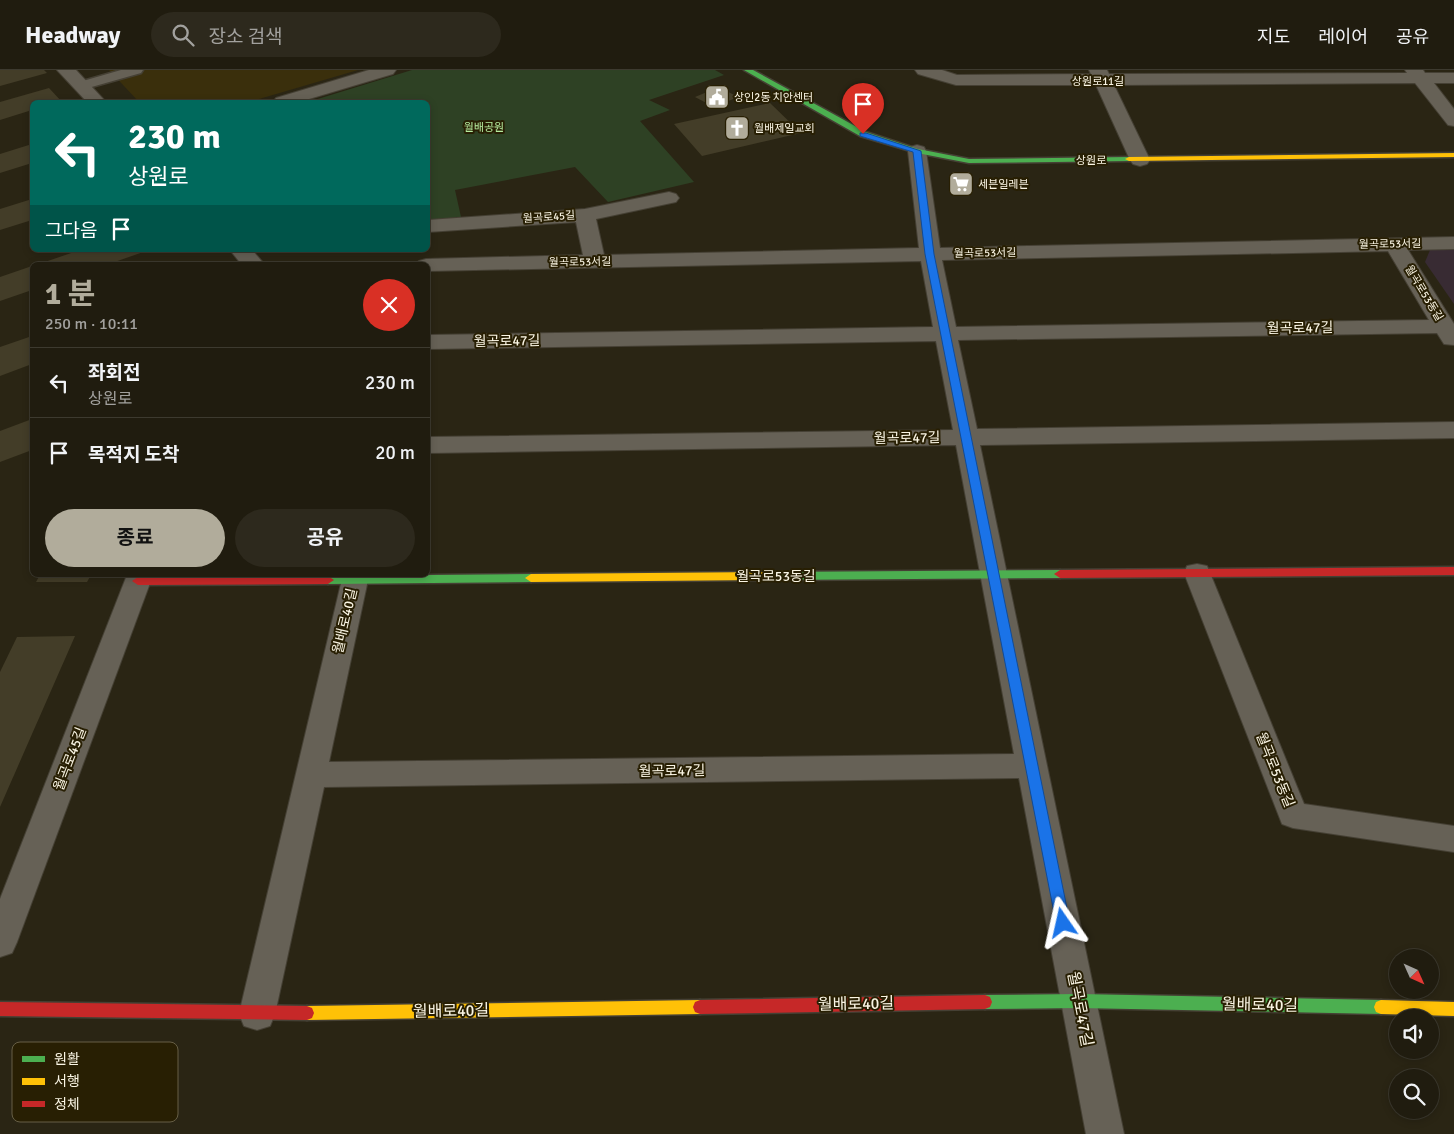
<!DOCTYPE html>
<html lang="ko">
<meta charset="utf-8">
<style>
:root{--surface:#201c0f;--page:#2d291d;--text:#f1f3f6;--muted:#a2a19e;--line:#3d3a2f;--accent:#b1ac9b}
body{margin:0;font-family:Signika,"Noto Sans KR",sans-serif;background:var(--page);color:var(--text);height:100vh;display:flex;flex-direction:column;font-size:19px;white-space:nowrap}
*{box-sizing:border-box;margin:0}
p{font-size:16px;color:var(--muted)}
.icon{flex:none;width:28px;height:28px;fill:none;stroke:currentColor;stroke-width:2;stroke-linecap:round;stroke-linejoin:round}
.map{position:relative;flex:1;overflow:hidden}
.side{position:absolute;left:30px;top:192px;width:400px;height:315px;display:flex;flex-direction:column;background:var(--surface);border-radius:8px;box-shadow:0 2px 8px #0003,0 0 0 1px var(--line)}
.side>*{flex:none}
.hud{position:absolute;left:30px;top:30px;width:400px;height:152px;border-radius:8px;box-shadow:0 2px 8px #0003,0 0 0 1px var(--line);background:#00695c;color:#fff;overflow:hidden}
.needle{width:32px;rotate:135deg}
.tools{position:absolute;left:1389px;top:879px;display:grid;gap:10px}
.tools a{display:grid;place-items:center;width:50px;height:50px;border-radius:50%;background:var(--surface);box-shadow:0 2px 8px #0003,0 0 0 1px var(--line);font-size:25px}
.pin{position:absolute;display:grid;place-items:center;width:42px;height:42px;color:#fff;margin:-51px -21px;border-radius:50% 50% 50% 0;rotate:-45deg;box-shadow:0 0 5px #0007}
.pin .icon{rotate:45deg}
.me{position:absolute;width:55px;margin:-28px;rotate:349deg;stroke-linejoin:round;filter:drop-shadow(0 0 4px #0008)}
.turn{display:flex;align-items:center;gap:18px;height:105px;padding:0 15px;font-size:22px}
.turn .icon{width:65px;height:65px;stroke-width:2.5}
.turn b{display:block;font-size:35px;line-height:42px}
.then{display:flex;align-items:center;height:48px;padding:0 15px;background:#0003;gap:10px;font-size:19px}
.round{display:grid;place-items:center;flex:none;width:52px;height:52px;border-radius:26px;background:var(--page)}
.headline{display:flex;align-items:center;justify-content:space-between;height:85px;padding:0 15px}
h1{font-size:30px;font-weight:700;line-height:38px;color:var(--accent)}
.cta{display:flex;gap:10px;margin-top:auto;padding:10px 15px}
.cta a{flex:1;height:58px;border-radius:30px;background:var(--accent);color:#111;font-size:20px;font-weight:700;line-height:58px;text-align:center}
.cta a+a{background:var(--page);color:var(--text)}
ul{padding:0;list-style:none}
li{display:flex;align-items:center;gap:15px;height:70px;padding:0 15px;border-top:1px solid var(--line)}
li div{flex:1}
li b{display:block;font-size:19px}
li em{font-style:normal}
header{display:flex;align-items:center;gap:30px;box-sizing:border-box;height:70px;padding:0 25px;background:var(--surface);border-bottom:1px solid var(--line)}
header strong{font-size:24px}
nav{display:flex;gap:28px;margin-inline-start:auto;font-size:18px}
.search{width:350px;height:45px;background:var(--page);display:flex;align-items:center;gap:12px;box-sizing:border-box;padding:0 18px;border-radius:28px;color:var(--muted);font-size:19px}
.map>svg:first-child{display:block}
.built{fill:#3a2f0c}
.education{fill:#382b33}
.green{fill:#2e4124}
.building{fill:#433d28}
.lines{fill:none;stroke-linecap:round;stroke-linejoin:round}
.lane-casing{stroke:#454034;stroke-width:3}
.street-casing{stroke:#454034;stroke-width:2}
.fast-casing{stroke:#454034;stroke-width:3}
.slow-casing{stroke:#454034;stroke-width:3}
.jam-casing{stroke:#454034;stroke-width:3}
.lane{fill:#666156;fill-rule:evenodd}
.street{fill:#666156;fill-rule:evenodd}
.fast{fill:#4caf50;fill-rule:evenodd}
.slow{fill:#ffc107;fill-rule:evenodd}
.jam{fill:#c62828;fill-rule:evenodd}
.route{fill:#1a73e8;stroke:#114b97}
.labels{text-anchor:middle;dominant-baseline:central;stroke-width:4;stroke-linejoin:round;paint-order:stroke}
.far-street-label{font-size:11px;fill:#faf5e4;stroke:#281f03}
.far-poi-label{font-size:11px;fill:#faf5e4;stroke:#281f03;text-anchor:start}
.far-park-label{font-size:11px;fill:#b6ec9f;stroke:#281f03}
.street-label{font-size:14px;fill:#faf5e4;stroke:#281f03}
.near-street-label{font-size:16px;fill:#faf5e4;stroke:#281f03}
.key{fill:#281f03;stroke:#675f46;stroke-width:1}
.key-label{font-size:14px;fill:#faf5e4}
</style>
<header>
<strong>Headway</strong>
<div class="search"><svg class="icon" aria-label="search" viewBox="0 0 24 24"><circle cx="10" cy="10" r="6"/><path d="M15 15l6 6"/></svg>장소 검색</div>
<nav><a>지도</a><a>레이어</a><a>공유</a></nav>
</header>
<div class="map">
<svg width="1454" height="1064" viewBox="0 0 1454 1064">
<rect width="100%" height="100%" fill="#2a2514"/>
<!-- built -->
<path class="built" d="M109,0H358L249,32H139Z"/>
<!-- education -->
<path class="education" d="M1430,180H1454V234L1425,192Z"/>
<!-- green -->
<path class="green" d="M412,0H715L724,5L649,30L670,40L640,51L694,112L608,132L575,97L455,120L461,147L428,151V32H308Z"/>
<!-- building -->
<g class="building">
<path d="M0,0H44L47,3L0,16Z"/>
<path d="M719,17L738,27L714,37L695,27Z"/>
<path d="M49,18L62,32H32V40L0,50V32Z"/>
<path d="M770,33L801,63L702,86L674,54Z"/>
<path d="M32,74V93L0,103V84Z"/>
<path d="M32,129V150L0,160V139Z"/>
<path d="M80,180H149L106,195H36Z"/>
<path d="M32,196V220L0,231V207Z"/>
<path d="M32,266V294L0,306V277Z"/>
<path d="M32,349V380L0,392V361Z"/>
<path d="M40,505H91L87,512H36Z"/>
<path d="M75,566L0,737V602L17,567Z"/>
</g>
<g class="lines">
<defs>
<path id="lane" d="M121,0H143L141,3L81,20L76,19L74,16L76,13Z"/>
<g id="street">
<path d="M57,0H76L106,32H87Z"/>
<path d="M369,0H396L393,4L299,32H273L276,28Z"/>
<path d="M915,0H942L957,5L1091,4L1089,0H1107L1109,4L1407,3L1405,0H1423L1425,3H1454V13H1434L1454,39V56L1448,55L1415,13L1114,15L1150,90L1147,94L1140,96L1133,94L1130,90L1096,15H956L918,4Z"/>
<path d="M917,75L924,77L926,81L940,178L1454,167V179L1408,180L1454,254V275L1444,274L1437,263L958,270L977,359L1454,352V368L980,375L1124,1064H1086L1019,708L324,717L275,944L270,956L257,960L244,956L239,944L343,505H369L329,692L1014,684L956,375L428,383V367L953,360L936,271L428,279V265L933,257L921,191L428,201V195H415L419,191L426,189L583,185L576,152L428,162V150L585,139L669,122L676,124L679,128L676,132L596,149L604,185L919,178L908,81L910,77ZM1388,181L1429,250L956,257L942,190Z"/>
<path d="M230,180H252L265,195H242Z"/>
<path d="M1197,494L1207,496L1210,503L1304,734L1454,756V782L1293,758L1282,754L1184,503L1187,496Z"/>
<path d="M127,505H153L17,872L12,883L0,887V829Z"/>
</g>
<g id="fast">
<path d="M744,0H753L866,62L918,79L969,89L1129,87L1133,89L1129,91L969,93L917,83L860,66Z"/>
<path d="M1060,500L1066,504L1060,508L775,510L769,506L775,502Z"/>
<path d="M531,504L537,508L531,512L328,514L322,510L328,506Z"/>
<path d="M1079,924L1381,930L1386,932L1388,937L1386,942L1381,944L1079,938L985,939L980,937L978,932L980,927L985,925Z"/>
</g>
<g id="slow">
<path d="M1454,83V87L1129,91L1125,89L1129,87Z"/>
<path d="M775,502L781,506L775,510L531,512L525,508L531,504Z"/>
<path d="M700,930L705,932L707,937L705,942L700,944L307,950L302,948L300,943L302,938L307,936Z"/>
<path d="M1381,930L1454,932V946L1381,944L1376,942L1374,937L1376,932Z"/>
</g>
<g id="jam">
<path d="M1454,497V505L1060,508L1054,504L1060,500Z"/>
<path d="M328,506L334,510L328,514L138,515L132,511L138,507Z"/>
<path d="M985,925L990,927L992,932L990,937L985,939L700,944L695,942L693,937L695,932L700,930Z"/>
<path d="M0,932L307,936L312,938L314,943L312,948L307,950L0,946Z"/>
</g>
</defs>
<!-- lane casing -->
<use href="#lane" class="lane-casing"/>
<!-- street casing -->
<use href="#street" class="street-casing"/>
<!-- fast casing -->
<use href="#fast" class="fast-casing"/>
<!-- slow casing -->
<use href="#slow" class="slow-casing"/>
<!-- jam casing -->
<use href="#jam" class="jam-casing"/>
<!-- lane -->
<use href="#lane" class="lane"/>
<!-- street -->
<use href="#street" class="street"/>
<!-- fast -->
<use href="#fast" class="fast"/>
<!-- slow -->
<use href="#slow" class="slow"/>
<!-- jam -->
<use href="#jam" class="jam"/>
</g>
<!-- route -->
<path class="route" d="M860,63H866L921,81L934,184L1070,853L1068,857L1063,859L1058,857L1056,853L925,184L913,82L860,66Z"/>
<!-- icons -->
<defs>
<symbol id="civic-square" viewBox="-11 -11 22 22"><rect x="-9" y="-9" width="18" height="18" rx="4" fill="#b1ac9b" stroke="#281f03"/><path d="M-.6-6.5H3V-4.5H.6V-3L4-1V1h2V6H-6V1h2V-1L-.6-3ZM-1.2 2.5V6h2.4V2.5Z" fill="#fff"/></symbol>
<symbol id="church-square" viewBox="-11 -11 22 22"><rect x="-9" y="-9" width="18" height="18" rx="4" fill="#b1ac9b" stroke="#281f03"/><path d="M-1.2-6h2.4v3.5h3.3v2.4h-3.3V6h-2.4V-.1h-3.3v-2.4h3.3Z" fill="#fff"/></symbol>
<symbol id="supermarket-square" viewBox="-11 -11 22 22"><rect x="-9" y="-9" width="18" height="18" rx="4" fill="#b1ac9b" stroke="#281f03"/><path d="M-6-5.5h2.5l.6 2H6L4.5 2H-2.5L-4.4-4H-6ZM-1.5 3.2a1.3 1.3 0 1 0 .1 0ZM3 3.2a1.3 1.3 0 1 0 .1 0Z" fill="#fff"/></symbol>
</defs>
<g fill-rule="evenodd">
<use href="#civic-square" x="703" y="13" width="28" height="28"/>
<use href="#church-square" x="723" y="44" width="28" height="28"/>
<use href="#supermarket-square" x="947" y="100" width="28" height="28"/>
</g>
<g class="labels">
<!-- far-street labels -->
<g class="far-street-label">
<text x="1098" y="11">상원로11길</text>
<text x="1091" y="90">상원로</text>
<text transform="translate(549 147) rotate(-4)">월곡로45길</text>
<text transform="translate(1390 174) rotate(-1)">월곡로53서길</text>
<text transform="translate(985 183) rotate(-1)">월곡로53서길</text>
<text transform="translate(580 192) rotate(-1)">월곡로53서길</text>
<text transform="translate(1424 223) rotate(59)">월곡로53동길</text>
</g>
<!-- far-poi labels -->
<g class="far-poi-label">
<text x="734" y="27">상인2동 치안센터</text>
<text x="754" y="58">월배제일교회</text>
<text x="978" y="114">세븐일레븐</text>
</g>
<!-- far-park labels -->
<g class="far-park-label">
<text x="484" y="57">월배공원</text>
</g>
<!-- street labels -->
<g class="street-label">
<text transform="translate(1300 258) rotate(-1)">월곡로47길</text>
<text transform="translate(507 271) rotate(-1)">월곡로47길</text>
<text transform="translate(907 368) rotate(-1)">월곡로47길</text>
<text x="776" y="506">월곡로53동길</text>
<text transform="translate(345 551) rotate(-77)">월배로40길</text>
<text transform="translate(70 689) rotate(-69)">월곡로45길</text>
<text transform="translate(1275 700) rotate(68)">월곡로53동길</text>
<text transform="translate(672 701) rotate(-1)">월곡로47길</text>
</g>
<!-- near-street labels -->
<g class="near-street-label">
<text transform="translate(856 934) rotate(-1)">월배로40길</text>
<text transform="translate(1260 935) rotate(1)">월배로40길</text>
<text transform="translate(1080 939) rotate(79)">월곡로47길</text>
<text transform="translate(451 941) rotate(-1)">월배로40길</text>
</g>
</g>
<!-- legend -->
<rect x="12" y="972" width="166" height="80" rx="8" class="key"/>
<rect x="22" y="986" width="23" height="6" fill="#4caf50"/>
<rect x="22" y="1008" width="23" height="7" fill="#ffc107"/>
<rect x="22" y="1031" width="23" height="6" fill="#c62828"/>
<g class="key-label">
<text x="54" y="994">원활</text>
<text x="54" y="1016">서행</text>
<text x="54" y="1039">정체</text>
</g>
</svg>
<div class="tools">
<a><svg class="needle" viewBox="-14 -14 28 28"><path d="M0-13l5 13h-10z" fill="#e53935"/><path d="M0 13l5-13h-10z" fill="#a2a19e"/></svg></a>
<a><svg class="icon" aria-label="sound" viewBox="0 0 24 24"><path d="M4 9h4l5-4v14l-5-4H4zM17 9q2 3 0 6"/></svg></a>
<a><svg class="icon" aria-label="search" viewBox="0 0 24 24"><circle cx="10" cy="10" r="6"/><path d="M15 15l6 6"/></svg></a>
</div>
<div class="pin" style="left:863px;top:64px;background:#d93025"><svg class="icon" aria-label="arrive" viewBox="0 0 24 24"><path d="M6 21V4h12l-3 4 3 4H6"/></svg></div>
<svg class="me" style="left:1063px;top:853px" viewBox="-20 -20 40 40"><path d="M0-17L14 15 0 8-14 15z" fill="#1a73e8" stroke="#fff" stroke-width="4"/></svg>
<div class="hud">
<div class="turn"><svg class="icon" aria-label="left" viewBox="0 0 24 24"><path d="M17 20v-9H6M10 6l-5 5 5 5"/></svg><div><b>230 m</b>상원로</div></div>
<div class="then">그다음<svg class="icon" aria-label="arrive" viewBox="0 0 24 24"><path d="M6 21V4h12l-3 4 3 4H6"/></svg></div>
</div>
<section class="side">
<div class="headline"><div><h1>1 분</h1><p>250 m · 10:11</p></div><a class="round" style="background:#d93025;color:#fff"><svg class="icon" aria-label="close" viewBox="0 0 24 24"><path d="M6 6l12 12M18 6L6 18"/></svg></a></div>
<ul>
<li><svg class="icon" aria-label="left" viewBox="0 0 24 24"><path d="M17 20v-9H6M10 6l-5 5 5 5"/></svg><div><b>좌회전</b><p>상원로</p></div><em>230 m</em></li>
<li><svg class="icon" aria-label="arrive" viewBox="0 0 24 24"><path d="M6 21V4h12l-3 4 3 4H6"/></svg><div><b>목적지 도착</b></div><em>20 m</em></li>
</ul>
<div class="cta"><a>종료</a><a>공유</a></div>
</section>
</div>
